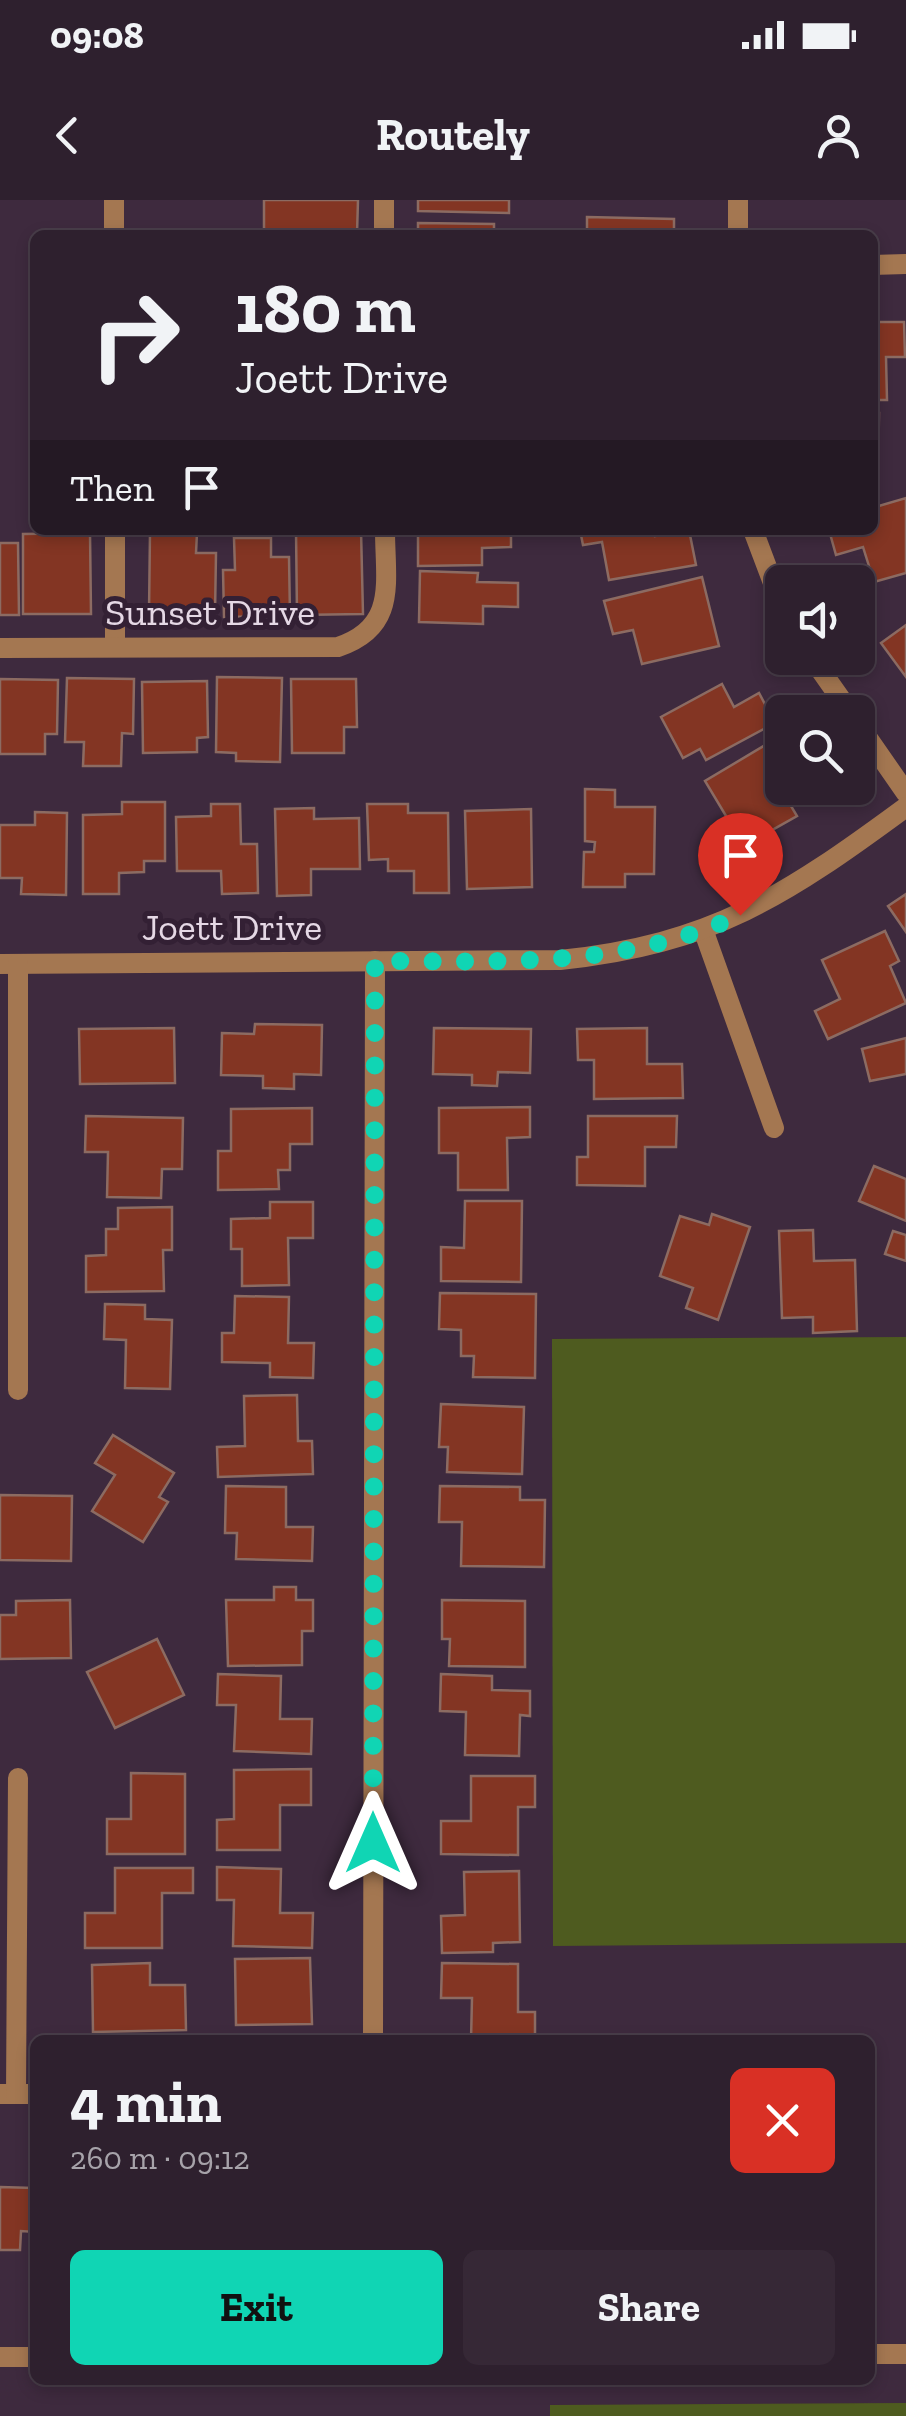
<!DOCTYPE html>
<meta charset="utf-8">
<style>
:root{--surface:#2e202e;--page:#362836;--text:#f1f3f6;--muted:#a7a3aa;--line:#493e4a;--accent:#10d5b4}
body{margin:0;font-family:"Zilla Slab",serif;background:var(--page);color:var(--text);height:100vh;display:flex;flex-direction:column;font-size:38px;white-space:nowrap}
*{box-sizing:border-box;margin:0}
p{font-size:32px;color:var(--muted)}
.icon{flex:none;width:55px;height:55px;fill:none;stroke:currentColor;stroke-width:2;stroke-linecap:round;stroke-linejoin:round}
.map{position:relative;flex:1;overflow:hidden}
.drawer{position:absolute;left:30px;top:1835px;width:845px;height:350px;display:flex;flex-direction:column;background:var(--surface);border-radius:15px;box-shadow:0 5px 15px #0003,0 0 0 2px var(--line)}
.drawer>*{flex:none}
.top-card{position:absolute;left:30px;top:30px;width:848px;height:305px;border-radius:15px;box-shadow:0 5px 15px #0003,0 0 0 2px var(--line);background:#2e202e;color:var(--text);overflow:hidden}
.controls{position:absolute;left:765px;top:365px;display:grid;gap:20px}
.controls a{display:grid;place-items:center;width:110px;height:110px;border-radius:15px;background:var(--surface);box-shadow:0 5px 15px #0003,0 0 0 2px var(--line);font-size:50px}
.pin{position:absolute;display:grid;place-items:center;width:85px;height:85px;color:#fff;margin:-102px -42px;border-radius:50% 50% 50% 0;rotate:-45deg;box-shadow:0 0 10px #0007}
.pin .icon{rotate:45deg}
.me{position:absolute;width:110px;margin:-55px;rotate:0deg;stroke-linejoin:round;filter:drop-shadow(0 0 8px #0008)}
.turn{display:flex;align-items:center;gap:35px;height:210px;padding:0 40px;font-size:45px}
.turn .icon{width:130px;height:130px;stroke-width:2.5}
.turn b{display:block;font-size:70px;line-height:85px}
.then{display:flex;align-items:center;height:95px;padding:0 40px;background:#0003;gap:20px;font-size:38px}
.round{display:grid;place-items:center;flex:none;width:105px;height:105px;border-radius:15px;background:var(--page)}
.summary{display:flex;align-items:center;justify-content:space-between;height:170px;padding:0 40px}
h1{font-size:60px;font-weight:700;line-height:75px}
.cta{display:flex;gap:20px;margin-top:auto;padding:20px 40px}
.cta a{flex:1;height:115px;border-radius:15px;background:var(--accent);color:#111;font-size:40px;font-weight:700;line-height:115px;text-align:center}
.cta a+a{background:var(--page);color:var(--text)}
.status{display:flex;justify-content:space-between;align-items:center;height:70px;padding:0 50px;background:var(--surface);direction:ltr}
.status svg{height:28px;fill:currentColor}
header{display:flex;justify-content:space-between;align-items:center;height:130px;padding:0 40px;background:var(--surface);font-size:45px;font-weight:700}
.map>svg:first-child{display:block}
.green{fill:#4e5b1f}
.building{fill:#833523;stroke:#8c6b62;stroke-width:2.5}
.lines{fill:none;stroke-linecap:round;stroke-linejoin:round}
.minor{stroke:#a47751;stroke-width:20}
.tertiary{stroke:#a47751;stroke-width:20}
.route{stroke:#10d5b4;stroke-width:18;stroke-dasharray:0 32.4}
.labels{text-anchor:middle;dominant-baseline:central;stroke-width:10;stroke-linejoin:round;paint-order:stroke}
.street-label{font-size:38px;fill:#e5d8e5;stroke:#332034}
</style>
<div class="status"><b>09:08</b><svg viewBox="0 0 49 12"><path d="M0 12V9h3v3zM5 12V6h3v6zM10 12V3h3v9zM15 12V0h3v12zM26 1h20v11H26zM47 4h2v5h-2z"/></svg></div>
<header><svg class="icon" aria-label="back" viewBox="0 0 24 24"><path d="M15 5l-7 7 7 7"/></svg>Routely<svg class="icon" aria-label="person" viewBox="0 0 24 24"><circle cx="12" cy="8" r="4"/><path d="M4 21q1-7 8-7t8 7"/></svg></header>
<div class="map">
<svg width="906" height="2216" viewBox="0 0 906 2216">
<rect width="100%" height="100%" fill="#3e2a3e"/>
<!-- green -->
<g class="green">
<path d="M906,1137V1743L553,1746L552,1139Z"/>
<path d="M906,2203V2216H550V2205Z"/>
</g>
<!-- building -->
<g class="building">
<path d="M264,0H358L357,34L264,32Z"/>
<path d="M418,0H509V13L418,11Z"/>
<path d="M587,17L674,19V35H587Z"/>
<path d="M418,23L494,24V35H418Z"/>
<path d="M872,122H904L905,157H886L887,200H872Z"/>
<path d="M872,213H879L878,276L872,275Z"/>
<path d="M906,298V373L874,382L863,347L836,355L829,330H872V308Z"/>
<path d="M296,330H361L363,414L297,415Z"/>
<path d="M418,330H511V347L482,348V365L418,366Z"/>
<path d="M580,330H654L655,336L689,330L696,365L609,380L602,342L583,345Z"/>
<path d="M150,332L197,333L196,353H216L215,414L149,413Z"/>
<path d="M90,333L91,414H23V334Z"/>
<path d="M234,338H271V357H289L290,416L224,417L223,370H235Z"/>
<path d="M0,343H18L19,415H0Z"/>
<path d="M420,371L478,373L477,382L518,383V407L483,406V424L419,422Z"/>
<path d="M702,377L719,446L642,464L633,430L613,434L604,401Z"/>
<path d="M906,425V477L881,443Z"/>
<path d="M217,477L282,478L280,562L236,561V553L216,552Z"/>
<path d="M67,478L134,479L133,534L122,533L121,566H83L84,542H65Z"/>
<path d="M0,479L58,480L57,534H45V554H0Z"/>
<path d="M291,479H356L357,527H344V553H292Z"/>
<path d="M207,481L208,537L197,538V552L143,553L142,482Z"/>
<path d="M722,484L734,507L759,493L775,523L706,560L700,549L683,558L661,517Z"/>
<path d="M782,535V570L773,576L797,616L744,646L705,581Z"/>
<path d="M585,589L615,590V607H655L654,674H625V687H583L584,652H594L595,642L585,641Z"/>
<path d="M122,602H165V661H144V672L119,673V694H83V615L122,614Z"/>
<path d="M211,604H240L241,644H257L258,693L222,694L221,671H177L176,617L211,616Z"/>
<path d="M367,604H408V613H448L449,693H414V671H388V659L369,660Z"/>
<path d="M314,608V619L359,618L360,669H311V695L277,696L275,609Z"/>
<path d="M531,609L532,687L467,689L465,611Z"/>
<path d="M35,612L67,613L66,695L21,694L22,678H0V625H35Z"/>
<path d="M906,694V732L888,706Z"/>
<path d="M885,731L899,761L890,766L906,803L828,839L815,811L840,799L822,760Z"/>
<path d="M255,824L322,825L321,875L294,874V889L263,888V876L221,875L222,833L254,834Z"/>
<path d="M174,828L175,883L80,884L79,829Z"/>
<path d="M434,828L531,829L530,873L498,872L497,886L472,885V875L433,874Z"/>
<path d="M647,828V864H682L683,898L594,899V860H578L577,829Z"/>
<path d="M906,838V874L870,881L862,849Z"/>
<path d="M530,907V937L507,938L508,990H458V953H439V908Z"/>
<path d="M312,908V944H290V970H278L279,989L218,990V951H231V909Z"/>
<path d="M86,916L183,918L182,969H162L161,998L107,997L108,952H85Z"/>
<path d="M588,916H677L676,947H645V986L577,985V957H588Z"/>
<path d="M874,966L906,979V1021L859,1001Z"/>
<path d="M465,1001H522L521,1082L441,1081V1047L464,1048Z"/>
<path d="M270,1002H313V1038H288L289,1085L242,1086V1049H231V1019L270,1018Z"/>
<path d="M172,1007V1050H163L164,1091L86,1092V1056L106,1055V1029H118V1008Z"/>
<path d="M712,1014L750,1027L718,1120L686,1108L693,1088L660,1076L680,1016L709,1025Z"/>
<path d="M813,1030L814,1061L855,1060L857,1131L813,1133V1117L782,1118L779,1031Z"/>
<path d="M893,1031L906,1035V1061L885,1054Z"/>
<path d="M440,1093L536,1094L535,1178L473,1177L474,1156H461V1130L439,1129Z"/>
<path d="M235,1096L289,1097L288,1143H314L313,1178L270,1177V1163L222,1162V1133H234Z"/>
<path d="M105,1104L145,1105V1119L172,1120L170,1189L125,1188L126,1140L104,1139Z"/>
<path d="M297,1195L298,1241H312L313,1274L218,1277L217,1247L245,1246L244,1196Z"/>
<path d="M441,1204L524,1207L522,1274L447,1272L448,1247H439Z"/>
<path d="M113,1235L174,1273L159,1297L168,1302L143,1342L92,1311L115,1275L95,1263Z"/>
<path d="M226,1286L286,1287V1327H313L312,1361L236,1359L237,1333H225Z"/>
<path d="M440,1286L520,1287V1300H545L544,1367L461,1366L462,1322H439Z"/>
<path d="M0,1295L72,1296L71,1361L0,1360Z"/>
<path d="M274,1387H296V1400H313V1431H302V1465L228,1466L226,1400H274Z"/>
<path d="M70,1400L71,1458L0,1459V1415H16V1401Z"/>
<path d="M442,1400L525,1401V1467L449,1466L450,1439H442Z"/>
<path d="M157,1439L184,1495L115,1528L87,1472Z"/>
<path d="M218,1474L281,1476L280,1519H312L311,1554L234,1551L236,1505H217Z"/>
<path d="M441,1474L492,1476V1490L530,1491V1516L520,1515L519,1556L465,1555L466,1512L440,1511Z"/>
<path d="M311,1569V1605H280V1650H217V1620L234,1619V1570Z"/>
<path d="M131,1573L185,1574V1654H107V1619H131Z"/>
<path d="M471,1576H535V1607H518V1655L441,1654V1621H471Z"/>
<path d="M217,1667L281,1669L280,1713H313L312,1748L233,1746L234,1700H217Z"/>
<path d="M115,1668H193V1693H162V1748H85V1713H115Z"/>
<path d="M519,1671L520,1742L493,1743V1752L442,1753L441,1716L465,1715L464,1672Z"/>
<path d="M310,1758L312,1824L236,1825L235,1759Z"/>
<path d="M150,1763V1785H185L186,1830L93,1832L92,1765Z"/>
<path d="M442,1763L518,1764V1812H535V1840H471L472,1798H441Z"/>
<path d="M35,1955V2032L21,2031L20,2050H0V1987L34,1988Z"/>
</g>
<g class="lines">
<!-- minor -->
<g class="minor">
<path d="M114,0V35"/>
<path d="M384,0V35"/>
<path d="M738,0V35"/>
<path d="M872,65L906,64"/>
<path d="M115,330V447"/>
<path d="M753,330L782,407"/>
<path d="M0,448L338,447C398,427 385,382 385,330"/>
<path d="M812,458L850,512"/>
<path d="M858,524L906,593"/>
<path d="M704,732L774,928"/>
<path d="M0,764L560,760C713,744 785,696 906,607"/>
<path d="M18,1190V764"/>
<path d="M373,1840L375,761"/>
<path d="M0,1894H35"/>
<path d="M16,1894L18,1578"/>
</g>
<!-- tertiary -->
<g class="tertiary">
<path d="M870,2154H906"/>
<path d="M0,2157H35"/>
</g>
</g>
<g class="lines">
<!-- route -->
<path class="route" d="M373,1643L375,761C500,761 624,769 740,715"/>
</g>
<g class="labels">
<!-- street labels -->
<g class="street-label">
<text x="210" y="412">Sunset Drive</text>
<text x="232" y="727">Joett Drive</text>
</g>
</g>
</svg>
<div class="controls">
<a><svg class="icon" aria-label="sound" viewBox="0 0 24 24"><path d="M4 9h4l5-4v14l-5-4H4zM17 9q2 3 0 6"/></svg></a>
<a><svg class="icon" aria-label="search" viewBox="0 0 24 24"><circle cx="10" cy="10" r="6"/><path d="M15 15l6 6"/></svg></a>
</div>
<div class="pin" style="left:740px;top:715px;background:#d93025"><svg class="icon" aria-label="arrive" viewBox="0 0 24 24"><path d="M6 21V4h12l-3 4 3 4H6"/></svg></div>
<svg class="me" style="left:373px;top:1643px" viewBox="-20 -20 40 40"><path d="M0-17L14 15 0 8-14 15z" fill="#10d5b4" stroke="#fff" stroke-width="4"/></svg>
<div class="top-card">
<div class="turn"><svg class="icon" aria-label="right" viewBox="0 0 24 24"><path d="M7 20v-9h11M14 6l5 5-5 5"/></svg><div><b>180 m</b>Joett Drive</div></div>
<div class="then">Then<svg class="icon" aria-label="arrive" viewBox="0 0 24 24"><path d="M6 21V4h12l-3 4 3 4H6"/></svg></div>
</div>
<section class="drawer">
<div class="summary"><div><h1>4 min</h1><p>260 m · 09:12</p></div><a class="round" style="background:#d93025;color:#fff"><svg class="icon" aria-label="close" viewBox="0 0 24 24"><path d="M6 6l12 12M18 6L6 18"/></svg></a></div>
<div class="cta"><a>Exit</a><a>Share</a></div>
</section>
</div>
